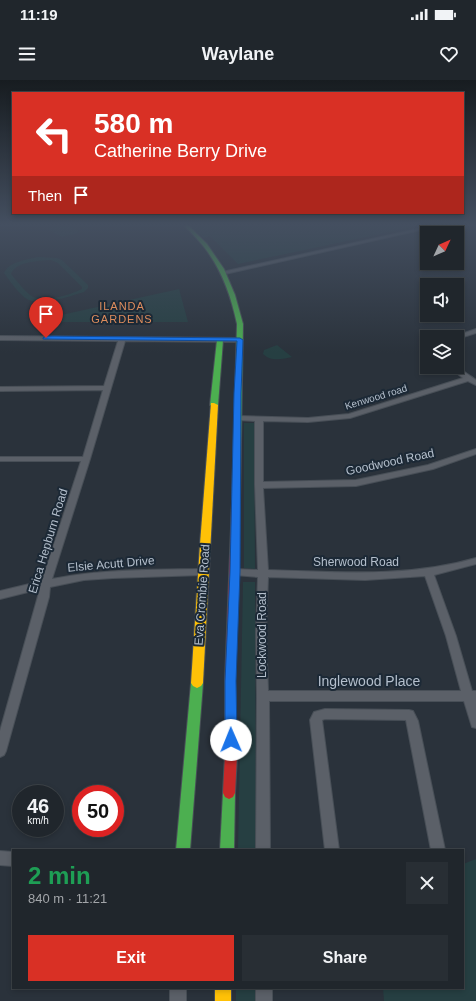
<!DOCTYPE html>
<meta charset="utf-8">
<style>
:root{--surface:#20262c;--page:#282e34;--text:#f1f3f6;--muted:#a2a5a9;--line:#3d4348;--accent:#d93025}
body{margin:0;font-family:Helvetica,sans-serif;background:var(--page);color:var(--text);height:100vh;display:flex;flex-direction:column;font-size:15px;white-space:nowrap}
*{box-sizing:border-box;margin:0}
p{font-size:13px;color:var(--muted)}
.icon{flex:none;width:22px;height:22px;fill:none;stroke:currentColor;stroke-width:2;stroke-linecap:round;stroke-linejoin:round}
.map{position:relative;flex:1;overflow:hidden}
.sheet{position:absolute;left:12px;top:769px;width:452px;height:140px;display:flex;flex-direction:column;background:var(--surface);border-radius:0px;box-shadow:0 2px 6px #0003,0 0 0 1px var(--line)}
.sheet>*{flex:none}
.hud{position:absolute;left:12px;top:12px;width:452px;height:122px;border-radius:0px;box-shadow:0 2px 6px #0003,0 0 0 1px var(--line);background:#d93025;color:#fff;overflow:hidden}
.needle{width:26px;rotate:46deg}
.buttons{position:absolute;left:420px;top:146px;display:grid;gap:8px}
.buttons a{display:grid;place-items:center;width:44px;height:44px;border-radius:0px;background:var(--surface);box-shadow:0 2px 6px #0003,0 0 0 1px var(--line);font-size:20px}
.speed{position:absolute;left:12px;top:705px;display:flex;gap:8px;font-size:20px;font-weight:700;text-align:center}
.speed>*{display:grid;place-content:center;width:52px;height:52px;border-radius:50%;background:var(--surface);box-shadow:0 2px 6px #0003,0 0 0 1px var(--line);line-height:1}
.speed small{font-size:10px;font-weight:400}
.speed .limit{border:6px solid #d22;background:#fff;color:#111}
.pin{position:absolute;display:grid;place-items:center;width:34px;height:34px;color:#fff;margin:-41px -17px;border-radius:50% 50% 50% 0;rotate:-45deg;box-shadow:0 0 4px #0007}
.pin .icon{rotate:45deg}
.me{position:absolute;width:44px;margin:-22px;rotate:359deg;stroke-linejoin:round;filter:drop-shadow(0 0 3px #0008)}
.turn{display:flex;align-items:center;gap:14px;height:84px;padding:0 16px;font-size:18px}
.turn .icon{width:52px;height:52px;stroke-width:2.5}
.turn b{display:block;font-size:28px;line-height:34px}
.then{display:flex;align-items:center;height:38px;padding:0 16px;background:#0003;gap:8px;font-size:15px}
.round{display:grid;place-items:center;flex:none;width:42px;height:42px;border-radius:0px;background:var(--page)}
.headline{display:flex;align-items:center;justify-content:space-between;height:68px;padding:0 16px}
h1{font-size:24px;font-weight:800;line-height:30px;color:#1e9e55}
.cta{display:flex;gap:8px;margin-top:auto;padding:8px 16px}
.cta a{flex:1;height:46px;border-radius:0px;background:var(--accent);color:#fff;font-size:16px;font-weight:800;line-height:46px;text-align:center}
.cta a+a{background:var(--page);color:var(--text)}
.status{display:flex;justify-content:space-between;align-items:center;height:28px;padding:0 20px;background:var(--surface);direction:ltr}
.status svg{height:11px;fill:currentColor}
header{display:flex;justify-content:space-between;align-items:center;height:52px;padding:0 16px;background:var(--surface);font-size:18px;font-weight:800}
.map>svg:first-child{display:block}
.green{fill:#263f42;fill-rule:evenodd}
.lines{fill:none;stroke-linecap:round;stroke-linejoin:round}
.street-casing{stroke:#484f57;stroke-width:2}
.fast-casing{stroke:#484f57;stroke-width:2}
.slow-casing{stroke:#484f57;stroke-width:2}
.jam-casing{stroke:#484f57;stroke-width:2}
.street{fill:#5b6068;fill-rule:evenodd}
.fast{fill:#4caf50;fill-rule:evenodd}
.slow{fill:#ffc107;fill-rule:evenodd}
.jam{fill:#c62828;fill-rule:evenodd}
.route{fill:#1a73e8;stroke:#114b97}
.labels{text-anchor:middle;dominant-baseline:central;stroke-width:4;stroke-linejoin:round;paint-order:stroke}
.far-street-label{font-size:10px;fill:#b4bfcc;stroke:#1c2936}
.far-neighbourhood-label{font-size:11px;letter-spacing:1px;fill:#de8d5d;stroke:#1c2936}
.street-label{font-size:12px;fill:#b4bfcc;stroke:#1c2936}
.near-street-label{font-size:14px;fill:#b4bfcc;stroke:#1c2936}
</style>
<div class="status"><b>11:19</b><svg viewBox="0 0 49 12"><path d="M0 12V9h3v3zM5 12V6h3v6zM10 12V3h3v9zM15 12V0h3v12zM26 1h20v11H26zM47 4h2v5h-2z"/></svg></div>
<header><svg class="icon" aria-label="menu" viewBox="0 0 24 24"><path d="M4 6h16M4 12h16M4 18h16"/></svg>Waylane<svg class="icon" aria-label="heart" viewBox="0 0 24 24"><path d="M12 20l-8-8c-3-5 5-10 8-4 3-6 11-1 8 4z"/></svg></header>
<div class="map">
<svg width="476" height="921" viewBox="0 0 476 921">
<rect width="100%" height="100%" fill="#2a323b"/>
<!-- green -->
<g class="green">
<path d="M66,144L81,152L62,157L48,149Z"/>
<path d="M186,144H427L238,184L210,156L204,158Z"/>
<path d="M38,177L57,178L62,180L88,205V208L84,212C69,216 38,229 24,217C16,210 10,201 4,193C10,181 26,180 38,177ZM51,180L58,183L82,207V209C70,215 41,224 30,215C23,209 17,201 11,194C16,181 39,181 51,180Z"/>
<path d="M179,209L188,242H47L42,244L38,242L43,239Z"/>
<path d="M277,265L292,277C283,279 271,282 263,274L264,270Z"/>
<path d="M244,343H254L255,489L244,488Z"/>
<path d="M243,502H255L256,770H238Z"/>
<path d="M476,779V921H384L383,908H463V784Z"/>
<rect x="236" y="908" width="20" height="13"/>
</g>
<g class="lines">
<defs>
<g id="street">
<path d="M440,144H447L225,194L222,192Z"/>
<path d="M476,249V253L457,259V257H453Z"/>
<path d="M0,256L240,258L243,260L240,262L125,261L90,379L52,499C102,489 152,490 202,489L205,490L207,492L205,494L202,495L113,498L84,500L50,507L49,517L6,671L4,675L0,677V651L40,509L0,519V511L42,501L81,381H0V377H83L103,310L0,311V307L104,306L118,261L0,260Z"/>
<path d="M449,287C460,287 467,294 476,300V305L468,301L350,338L308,342L263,341V402L356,400L428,385L476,369V374L433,389L356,406L263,408L268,490C338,492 408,498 476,478V484L434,495L456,556L472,611H476V648L472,647L464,621H269L270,770H256L257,616L256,552L258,497L235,495L232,494L230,492L232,490L235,489L258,490L255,405V341L238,340L234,338L238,336L308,338L349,334L463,298ZM425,496L446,556L461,611H268L266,552L268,497L365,500Z"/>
<path d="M325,629L409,630L413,631L418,641L445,770H431L406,640L325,639L322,640L339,770H325L310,640L314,632Z"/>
<path d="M0,771L13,772V786L0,785Z"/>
<rect x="170" y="908" width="16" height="13"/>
<rect x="256" y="908" width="16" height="13"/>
</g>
<g id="fast">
<path d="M183,144H187L207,164L224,189L235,215L243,244L240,422L236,425L232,422L237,244C231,216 222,190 204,167C198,159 190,152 183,144Z"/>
<path d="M220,258L223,260L218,325L214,327L210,325L217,260Z"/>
<path d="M197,598L201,600L203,603L190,770H176L191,603L193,600Z"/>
<path d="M229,707L233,709L235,713L234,770H220L223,713L225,709Z"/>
</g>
<g id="slow">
<path d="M211,323H214L218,325L203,603L201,606L197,608L193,606L191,603L200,464Z"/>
<rect x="215" y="908" width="16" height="13"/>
</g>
<path id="jam" d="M236,419L240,422L235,601L237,675L235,713L233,717L229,719L225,717L223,713L225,675V601L232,422Z"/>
</defs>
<!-- street casing -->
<use href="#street" class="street-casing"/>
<!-- fast casing -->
<use href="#fast" class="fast-casing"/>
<!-- slow casing -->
<use href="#slow" class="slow-casing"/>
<!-- jam casing -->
<use href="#jam" class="jam-casing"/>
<!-- street -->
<use href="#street" class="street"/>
<!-- fast -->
<use href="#fast" class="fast"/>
<!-- slow -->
<use href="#slow" class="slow"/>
<!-- jam -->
<use href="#jam" class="jam"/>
</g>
<!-- sky -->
<linearGradient id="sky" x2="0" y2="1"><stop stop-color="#171c20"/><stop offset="0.53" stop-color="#444f60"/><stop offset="1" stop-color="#444f60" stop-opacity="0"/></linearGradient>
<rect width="476" height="273" fill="url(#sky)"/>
<!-- route -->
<path class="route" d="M46,256L240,258L243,260L241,313L240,492L236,601L237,660L235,664L231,665L227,664L225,660V601L230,492L234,313L237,261L43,259V258Z"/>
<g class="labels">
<!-- far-street labels -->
<g class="far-street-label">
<text transform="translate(376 317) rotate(-17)">Kenwood road</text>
</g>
<!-- far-neighbourhood labels -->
<g class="far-neighbourhood-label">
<text x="122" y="226">ILANDA<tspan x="122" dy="13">GARDENS</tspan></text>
</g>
<!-- street labels -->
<g class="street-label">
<text transform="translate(390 382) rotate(-12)">Goodwood Road</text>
<text transform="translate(48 461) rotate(-73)">Erica Hepburn Road</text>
<text x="356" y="482">Sherwood Road</text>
<text transform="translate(111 484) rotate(-5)">Elsie Acutt Drive</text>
<text transform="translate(202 515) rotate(-86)">Eva Crombie Road</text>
<text transform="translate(262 555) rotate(-90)">Lockwood Road</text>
</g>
<!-- near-street labels -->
<g class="near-street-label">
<text x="369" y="601">Inglewood Place</text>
</g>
</g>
</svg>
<div class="buttons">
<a><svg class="needle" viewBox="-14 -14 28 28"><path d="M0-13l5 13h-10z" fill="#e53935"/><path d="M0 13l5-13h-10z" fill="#a2a5a9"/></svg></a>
<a><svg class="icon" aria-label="sound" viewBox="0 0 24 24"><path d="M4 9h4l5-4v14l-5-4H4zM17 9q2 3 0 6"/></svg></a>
<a><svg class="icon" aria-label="layers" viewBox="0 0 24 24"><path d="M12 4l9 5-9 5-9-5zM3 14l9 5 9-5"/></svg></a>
</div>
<div class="speed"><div>46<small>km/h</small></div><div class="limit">50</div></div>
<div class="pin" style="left:46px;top:258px;background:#d93025"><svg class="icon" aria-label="arrive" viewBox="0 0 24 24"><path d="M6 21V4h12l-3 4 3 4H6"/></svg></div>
<svg class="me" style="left:231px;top:660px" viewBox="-20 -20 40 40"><circle r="19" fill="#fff"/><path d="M0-13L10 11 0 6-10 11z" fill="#1a73e8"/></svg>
<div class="hud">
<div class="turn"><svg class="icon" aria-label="left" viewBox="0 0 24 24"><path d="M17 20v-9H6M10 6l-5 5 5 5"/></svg><div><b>580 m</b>Catherine Berry Drive</div></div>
<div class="then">Then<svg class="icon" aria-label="arrive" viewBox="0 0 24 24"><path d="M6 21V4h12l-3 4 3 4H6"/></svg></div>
</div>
<section class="sheet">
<div class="headline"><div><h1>2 min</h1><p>840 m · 11:21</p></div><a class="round"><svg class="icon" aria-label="close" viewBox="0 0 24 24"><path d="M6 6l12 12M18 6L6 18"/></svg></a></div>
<div class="cta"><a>Exit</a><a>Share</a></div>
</section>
</div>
